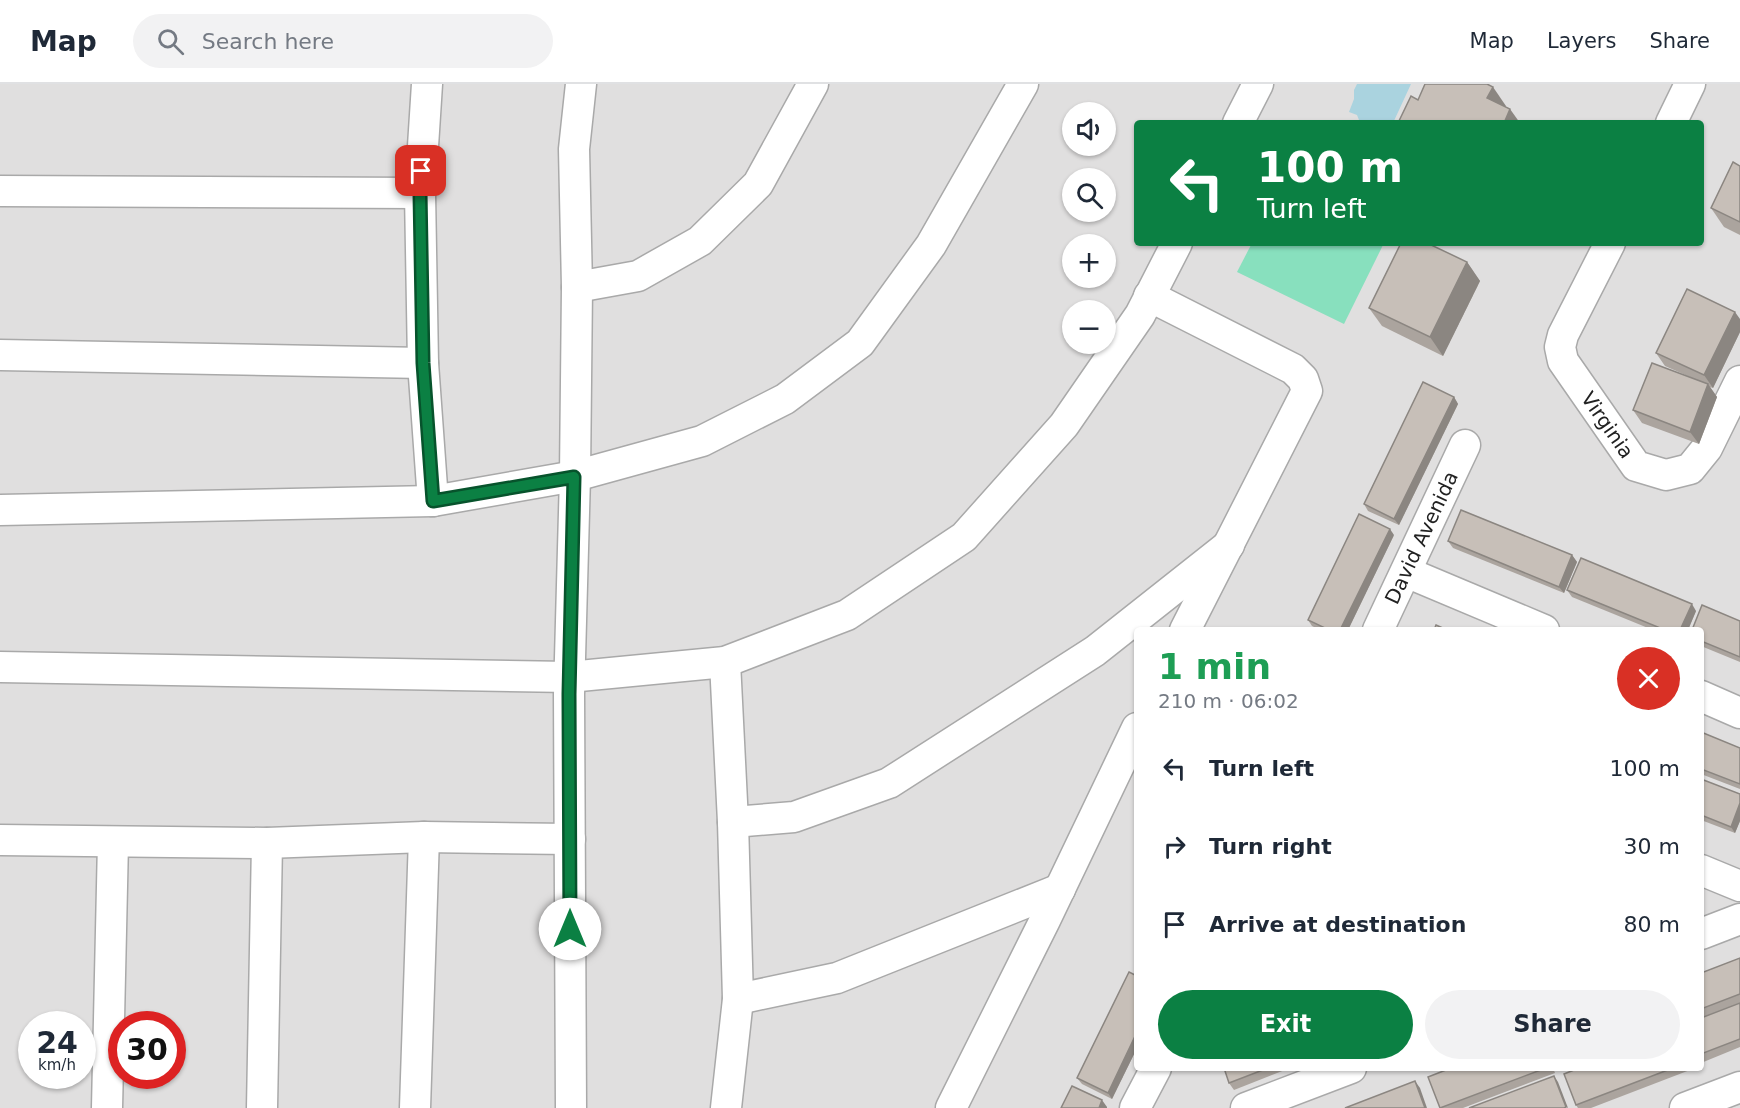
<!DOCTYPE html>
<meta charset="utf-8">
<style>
:root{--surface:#fff;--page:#f2f2f3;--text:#1f2937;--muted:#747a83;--line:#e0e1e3;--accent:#0b8043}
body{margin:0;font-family:"DejaVu Sans",sans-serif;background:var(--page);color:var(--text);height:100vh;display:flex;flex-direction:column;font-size:22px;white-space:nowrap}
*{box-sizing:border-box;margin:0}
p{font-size:20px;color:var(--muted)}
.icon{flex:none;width:33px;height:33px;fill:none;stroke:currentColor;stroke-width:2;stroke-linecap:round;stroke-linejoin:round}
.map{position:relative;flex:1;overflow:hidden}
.drawer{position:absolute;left:1134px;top:543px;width:570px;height:444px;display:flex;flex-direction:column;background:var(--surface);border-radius:6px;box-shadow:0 2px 4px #0004}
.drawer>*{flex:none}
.guide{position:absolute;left:1134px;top:36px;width:570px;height:126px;border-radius:6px;box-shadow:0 2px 4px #0004;background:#0b8043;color:#fff;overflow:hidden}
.controls{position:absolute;left:1062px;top:18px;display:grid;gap:12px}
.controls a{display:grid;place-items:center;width:54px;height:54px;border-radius:50%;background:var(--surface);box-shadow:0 2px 4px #0004;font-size:30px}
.speed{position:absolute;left:18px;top:927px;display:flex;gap:12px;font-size:30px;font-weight:700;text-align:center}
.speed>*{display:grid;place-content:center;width:78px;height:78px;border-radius:50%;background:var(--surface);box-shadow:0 2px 4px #0004;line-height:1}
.speed small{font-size:15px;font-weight:400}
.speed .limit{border:9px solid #d22;background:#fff;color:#111}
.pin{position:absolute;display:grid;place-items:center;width:51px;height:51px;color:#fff;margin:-26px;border-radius:12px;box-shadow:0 3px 9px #0006}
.me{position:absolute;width:66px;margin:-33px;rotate:0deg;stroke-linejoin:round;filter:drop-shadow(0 0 4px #0008)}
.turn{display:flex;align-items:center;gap:21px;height:126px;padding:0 24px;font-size:27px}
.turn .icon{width:78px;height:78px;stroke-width:2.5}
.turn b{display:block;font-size:42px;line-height:51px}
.round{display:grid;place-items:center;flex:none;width:63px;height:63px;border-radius:32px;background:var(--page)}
.overview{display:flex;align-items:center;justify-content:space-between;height:102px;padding:0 24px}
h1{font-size:36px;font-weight:700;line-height:45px;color:#1e9e55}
.action{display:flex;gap:12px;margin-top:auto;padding:12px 24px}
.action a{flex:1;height:69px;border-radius:36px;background:var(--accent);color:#fff;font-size:24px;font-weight:700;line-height:69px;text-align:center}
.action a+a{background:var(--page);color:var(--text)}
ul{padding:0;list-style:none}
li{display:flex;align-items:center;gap:18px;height:78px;padding:0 24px}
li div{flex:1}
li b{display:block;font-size:22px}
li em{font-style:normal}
header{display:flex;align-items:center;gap:36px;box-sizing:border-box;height:84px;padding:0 30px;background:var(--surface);border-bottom:2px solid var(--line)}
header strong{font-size:28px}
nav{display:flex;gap:33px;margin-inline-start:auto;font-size:21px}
.search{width:420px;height:54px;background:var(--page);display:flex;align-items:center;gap:15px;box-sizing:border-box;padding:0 21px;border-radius:33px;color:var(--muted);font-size:22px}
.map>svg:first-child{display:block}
.residential{fill:#e0dfdf;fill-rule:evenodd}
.pitch{fill:#88e0be}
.water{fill:#aad3df}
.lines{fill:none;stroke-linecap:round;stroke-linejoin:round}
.street-casing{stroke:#a9a9a9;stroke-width:33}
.street{stroke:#fff;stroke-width:30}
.wall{fill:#aba49e}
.shaded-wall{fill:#8b8681}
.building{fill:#c7bfb8;stroke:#8b8681;stroke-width:1.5}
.route-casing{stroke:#07532c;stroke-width:15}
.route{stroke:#0b8043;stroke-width:10}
.labels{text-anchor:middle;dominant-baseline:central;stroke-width:5;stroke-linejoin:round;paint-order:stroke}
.street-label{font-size:20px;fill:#222;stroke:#fff}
</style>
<header>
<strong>Map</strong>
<div class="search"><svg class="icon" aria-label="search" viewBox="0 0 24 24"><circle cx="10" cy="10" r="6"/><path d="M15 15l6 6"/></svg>Search here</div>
<nav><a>Map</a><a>Layers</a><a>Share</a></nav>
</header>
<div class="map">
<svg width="1740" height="1024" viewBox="0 0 1740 1024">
<rect width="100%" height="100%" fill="#f2efe9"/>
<!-- residential -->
<path class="residential" d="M0,0H1740V1024H0ZM1072,28H1106V62H1072ZM1137,39H1701V159H1137ZM1072,94H1106V128H1072ZM1072,160H1106V194H1072ZM1072,226H1106V260H1072ZM1137,546H1701V984H1137ZM32,940H82V992H32ZM122,940H172V992H122Z"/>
<!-- pitch -->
<path class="pitch" d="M1252,159H1384L1344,240L1237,188Z"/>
<!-- water -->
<path class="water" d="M1357,0H1411L1393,39H1358L1359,36L1357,31L1349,28L1354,15V6Z"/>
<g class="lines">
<defs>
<g id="street">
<path d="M427,0L420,109L423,279L433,417"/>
<path d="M1238,39L1258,0"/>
<path d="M1671,39L1690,0"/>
<path d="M0,107L420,109"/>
<path id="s1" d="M1610,159L1563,251L1560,263L1563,277L1636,382L1666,391L1690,385L1707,364L1740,297"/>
<path d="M577,203L638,192L700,157L758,100L813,0"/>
<path d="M1149,212L1293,285L1303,295L1307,307L1185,546"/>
<path d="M0,271L423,279"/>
<path d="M0,426L433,417L575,392L702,357L785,315L860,259L931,161L1023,0"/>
<path d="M1406,488L1544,546"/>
<path id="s2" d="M1378,546L1465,361"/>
<path d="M725,578L733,738L738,915L726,1024"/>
<path d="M0,583L569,593L725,578L847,531L964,453L1064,341L1140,231L1177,159"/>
<path d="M1701,612L1740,629"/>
<path d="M733,738L794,733L889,699L1095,567L1229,461"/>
<path d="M0,756L267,759"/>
<path d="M1701,786L1740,802"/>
<path d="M1701,850L1740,835"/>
<path d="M738,915L837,894L1060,805"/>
<path d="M107,1024L113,758"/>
<path d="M262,1024L267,759L424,753L570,755"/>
<path d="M415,1024L424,753"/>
<path d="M571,1024L569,610L575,392L577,203L574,65L581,0"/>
<path d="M951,1024L1045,836L1137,644"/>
<path d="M1135,1024L1156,984"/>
<path d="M1246,1024L1351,984"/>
<path d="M1685,1024L1740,1003"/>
</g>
</defs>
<!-- street casing -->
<use href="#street" class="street-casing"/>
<!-- street -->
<use href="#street" class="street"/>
</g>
<!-- wall -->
<g class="wall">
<path d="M1740,82V151L1724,143L1711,124Z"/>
<path d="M1467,178L1480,197L1443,272L1382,242L1369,224Z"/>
<path d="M1740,235V248L1713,304L1710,303L1717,313L1699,360L1642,339L1633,326L1690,293L1665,282L1656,269Z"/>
<path d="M1454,313L1458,320L1399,441L1368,427L1364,420Z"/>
<path d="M1394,451L1348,546H1320L1312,542L1308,536Z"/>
<path d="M1448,457L1572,471L1577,478L1564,509L1453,464Z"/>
<path d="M1567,506L1696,527L1688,546H1653L1572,513Z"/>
<path d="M1740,537V578L1701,562V546Z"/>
<path d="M1701,648L1740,664V705L1701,690Z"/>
<path d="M1701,695L1740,710V737L1735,749L1701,736Z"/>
<path d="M1740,874V919L1701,934V889Z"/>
<path d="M1137,892V964L1112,1015L1082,1000L1077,994Z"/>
<path d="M1740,919V963L1701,979V934Z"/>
<path d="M1224,984H1290L1234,1006L1229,999Z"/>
<path d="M1451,984H1553L1555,989L1463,1024H1440Z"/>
<path d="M1579,984H1690V986L1591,1024H1578L1576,1021Z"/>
</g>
<!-- shaded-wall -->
<g class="shaded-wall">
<path d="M1493,3L1506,22L1500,33L1487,14Z"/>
<path d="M1510,25L1520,39H1504Z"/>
<path d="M1467,178L1480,197L1443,272L1430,253Z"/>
<path d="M1735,228L1740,235V248L1713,304L1704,291Z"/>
<path d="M1708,300L1717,313L1699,360L1690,348Z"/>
<path d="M1454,313L1458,320L1399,441L1394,435Z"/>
<path d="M1390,445L1394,451L1348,546H1340Z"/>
<path d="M1572,471L1577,478L1564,509L1559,503Z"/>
<path d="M1692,520L1696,527L1688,546H1680Z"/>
<path d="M1740,719V737L1735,749L1731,743Z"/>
<path d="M1137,948V964L1112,1015L1108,1009Z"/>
<path d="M1554,992L1558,998L1568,1024L1566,1023Z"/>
<path d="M1415,997L1420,1004L1427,1024H1425Z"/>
<path d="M1102,1016L1107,1023V1024H1099Z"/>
</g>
<!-- building -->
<g class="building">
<path d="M1425,0H1487L1493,3L1487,14L1510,25L1504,39H1398L1411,12L1418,16Z"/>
<path d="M1733,78L1740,82V138L1711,124Z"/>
<path d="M1401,159H1427L1467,178L1430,253L1369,224Z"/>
<path d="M1687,205L1735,228L1704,291L1656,269Z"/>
<path d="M1652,279L1708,300L1690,348L1633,326Z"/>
<path d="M1423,298L1454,313L1394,435L1364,420Z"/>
<path d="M1461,426L1572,471L1559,503L1448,457Z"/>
<path d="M1359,430L1390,445L1340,546H1329L1308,536Z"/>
<path d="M1581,474L1692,520L1680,546H1665L1567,506Z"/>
<path d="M1702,521L1740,537V573L1701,557V546H1692Z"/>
<path d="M1436,541L1447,546H1434Z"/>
<path d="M1701,648L1740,664V700L1701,685Z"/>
<path d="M1701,695L1740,710V719L1731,743L1701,731Z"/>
<path d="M1740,874V910L1701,925V889Z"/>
<path d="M1129,888L1137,892V948L1108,1009L1077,994Z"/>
<path d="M1740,919V955L1701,970V934Z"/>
<path d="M1224,984H1268L1229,999Z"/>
<path d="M1451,984H1546L1440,1024L1428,993Z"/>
<path d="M1579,984H1673L1576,1021L1564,990Z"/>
<path d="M1554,992L1566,1023L1564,1024H1469Z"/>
<path d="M1415,997L1425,1024H1345Z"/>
<path d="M1072,1002L1102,1016L1099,1024H1061Z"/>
</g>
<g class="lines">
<defs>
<path id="route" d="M421,87L420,109L423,279L433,417L574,393L569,610L570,845"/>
</defs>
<!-- route casing -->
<use href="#route" class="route-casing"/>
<!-- route -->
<use href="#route" class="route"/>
</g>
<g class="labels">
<!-- street labels -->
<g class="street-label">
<text stroke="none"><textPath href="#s1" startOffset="208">Virginia</textPath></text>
<text stroke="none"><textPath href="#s2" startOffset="102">David Avenida</textPath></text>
</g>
</g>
</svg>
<div class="controls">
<a><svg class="icon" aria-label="sound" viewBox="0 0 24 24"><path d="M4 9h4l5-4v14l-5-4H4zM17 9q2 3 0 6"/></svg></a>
<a><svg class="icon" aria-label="search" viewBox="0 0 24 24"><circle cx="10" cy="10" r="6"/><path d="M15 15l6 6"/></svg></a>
<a>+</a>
<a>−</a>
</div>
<div class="speed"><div>24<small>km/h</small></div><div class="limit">30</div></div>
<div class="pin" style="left:421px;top:87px;background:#d93025"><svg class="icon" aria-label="arrive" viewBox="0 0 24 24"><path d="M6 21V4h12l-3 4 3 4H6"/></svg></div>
<svg class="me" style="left:570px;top:845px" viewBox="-20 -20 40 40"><circle r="19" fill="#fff"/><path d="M0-13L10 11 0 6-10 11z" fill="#0b8043"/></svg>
<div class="guide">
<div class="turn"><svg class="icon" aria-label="left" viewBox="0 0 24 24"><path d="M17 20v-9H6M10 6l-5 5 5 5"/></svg><div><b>100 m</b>Turn left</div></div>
</div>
<section class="drawer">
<div class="overview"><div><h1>1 min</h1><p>210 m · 06:02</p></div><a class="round" style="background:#d93025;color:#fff"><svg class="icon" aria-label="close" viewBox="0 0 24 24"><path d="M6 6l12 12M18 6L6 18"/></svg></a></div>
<ul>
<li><svg class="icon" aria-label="left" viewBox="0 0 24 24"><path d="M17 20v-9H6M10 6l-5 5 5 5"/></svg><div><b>Turn left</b></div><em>100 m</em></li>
<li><svg class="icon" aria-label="right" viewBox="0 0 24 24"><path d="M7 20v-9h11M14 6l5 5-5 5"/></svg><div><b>Turn right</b></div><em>30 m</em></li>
<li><svg class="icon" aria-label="arrive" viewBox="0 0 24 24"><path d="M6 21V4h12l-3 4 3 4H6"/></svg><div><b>Arrive at destination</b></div><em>80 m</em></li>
</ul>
<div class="action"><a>Exit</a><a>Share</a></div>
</section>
</div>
